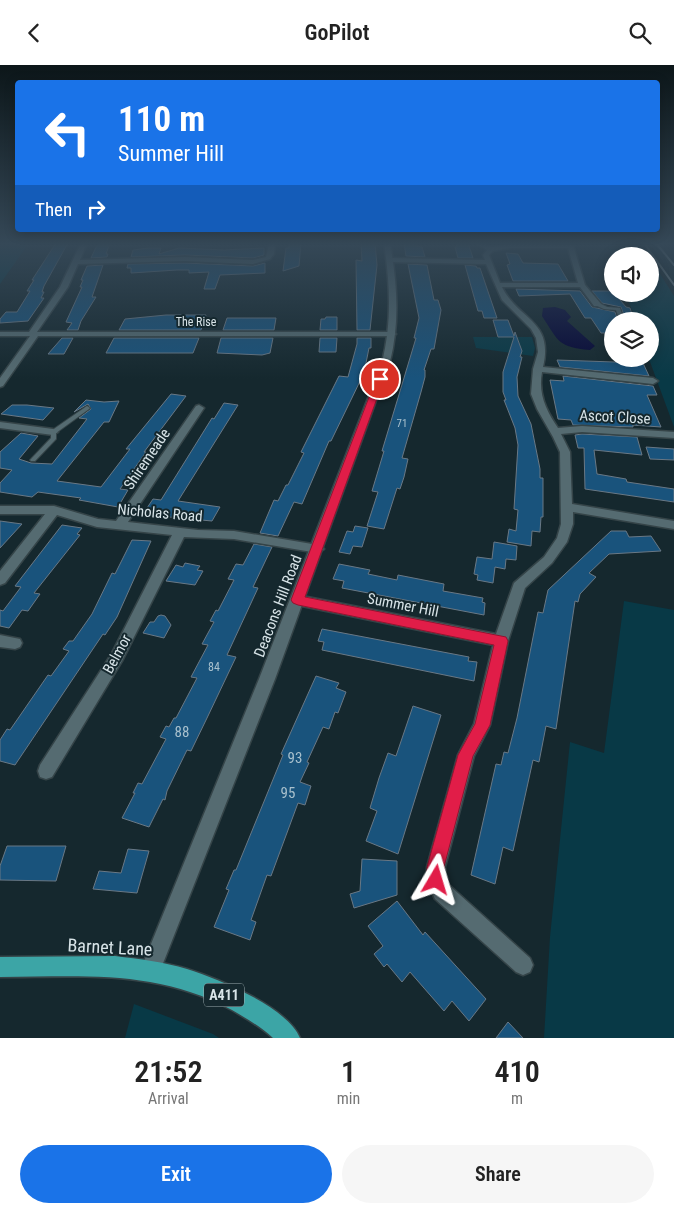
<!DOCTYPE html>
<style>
:root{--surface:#fff;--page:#f6f6f6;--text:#222;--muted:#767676;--accent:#1a73e8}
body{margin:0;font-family:"Roboto Condensed",sans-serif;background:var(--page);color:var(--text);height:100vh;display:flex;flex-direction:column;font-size:19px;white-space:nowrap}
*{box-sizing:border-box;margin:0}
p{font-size:16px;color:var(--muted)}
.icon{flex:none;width:28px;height:28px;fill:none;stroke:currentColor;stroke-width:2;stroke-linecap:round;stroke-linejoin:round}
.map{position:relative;height:973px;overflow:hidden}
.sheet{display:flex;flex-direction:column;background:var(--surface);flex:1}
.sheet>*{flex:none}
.top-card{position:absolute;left:15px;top:15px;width:645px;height:152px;border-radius:5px;box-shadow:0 2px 12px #0003;background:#1a73e8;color:#fff;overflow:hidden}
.buttons{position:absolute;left:604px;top:182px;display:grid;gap:10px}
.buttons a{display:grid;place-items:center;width:55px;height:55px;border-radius:50%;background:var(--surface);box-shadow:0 2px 12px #0003;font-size:25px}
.pin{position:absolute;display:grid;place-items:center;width:42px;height:42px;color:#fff;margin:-21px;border:2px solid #fff;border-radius:50%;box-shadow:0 1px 5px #0007}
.me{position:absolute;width:55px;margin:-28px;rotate:7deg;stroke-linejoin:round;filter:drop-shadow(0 0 4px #0008)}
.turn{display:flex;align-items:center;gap:18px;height:105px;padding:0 20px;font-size:22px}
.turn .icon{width:65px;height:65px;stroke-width:2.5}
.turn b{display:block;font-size:35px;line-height:42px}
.then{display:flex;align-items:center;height:48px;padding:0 20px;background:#0003;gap:10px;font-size:19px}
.eta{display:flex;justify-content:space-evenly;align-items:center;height:85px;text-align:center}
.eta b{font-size:30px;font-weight:600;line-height:35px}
.primary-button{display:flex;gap:10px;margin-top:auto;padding:10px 20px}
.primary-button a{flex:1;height:58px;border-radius:30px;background:var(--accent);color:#fff;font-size:20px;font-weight:600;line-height:58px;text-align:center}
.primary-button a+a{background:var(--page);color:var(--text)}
header{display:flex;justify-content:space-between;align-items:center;height:65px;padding:0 20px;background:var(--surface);font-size:22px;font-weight:600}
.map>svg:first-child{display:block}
.green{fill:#083946}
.water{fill:#050737}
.building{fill:#19537c;stroke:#697885}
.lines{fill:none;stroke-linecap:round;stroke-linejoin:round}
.service-casing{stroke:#354448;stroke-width:2}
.minor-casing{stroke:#354448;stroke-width:3}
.tertiary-casing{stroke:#354448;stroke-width:3}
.primary-casing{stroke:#354448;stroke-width:3}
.service{fill:#556b71;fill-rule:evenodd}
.minor{fill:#556b71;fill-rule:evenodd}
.tertiary{fill:#556b71;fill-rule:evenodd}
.primary{fill:#3ca5a6;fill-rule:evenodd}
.rail{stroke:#758489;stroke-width:2}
.route{fill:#e11d48;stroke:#92132f}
.labels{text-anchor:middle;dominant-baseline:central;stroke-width:4;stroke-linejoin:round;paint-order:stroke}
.far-number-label{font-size:11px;fill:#a8c0cd}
.far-street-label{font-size:12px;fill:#d8e4e8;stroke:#15282e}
.number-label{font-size:12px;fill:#a8c0cd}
.shield{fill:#15282e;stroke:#9eacb0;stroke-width:1}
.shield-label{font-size:14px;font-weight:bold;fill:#d8e4e8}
.street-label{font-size:15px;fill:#d8e4e8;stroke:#15282e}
.near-number-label{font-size:15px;fill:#a8c0cd}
.near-street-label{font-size:18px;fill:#d8e4e8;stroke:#15282e}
</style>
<header><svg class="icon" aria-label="back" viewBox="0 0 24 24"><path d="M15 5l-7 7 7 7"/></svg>GoPilot<svg class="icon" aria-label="search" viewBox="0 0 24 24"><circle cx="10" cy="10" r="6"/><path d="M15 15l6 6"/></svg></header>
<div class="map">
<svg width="674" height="973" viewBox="0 0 674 973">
<rect width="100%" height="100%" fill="#15282e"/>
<!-- green -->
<g class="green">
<path d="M0,178H29L0,219Z"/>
<path d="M607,178H640L649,191L612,192Z"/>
<path d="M650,193L674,231V362L649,294L650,256H636L626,229H650Z"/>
<path d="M473,272H532L535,283L533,291L476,283Z"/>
<path d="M624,536L674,545V973H544L550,872L570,677L604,688Z"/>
<path d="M134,939L213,969L219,973H125Z"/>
</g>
<!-- water -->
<path class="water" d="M555,242L565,245L571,252L567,256L595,281L590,285C558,282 559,277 542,251L543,243Z"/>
<!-- building -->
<g class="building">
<path d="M56,178H68L44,221L42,227H44L41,233H44L28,256L0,258V254L6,247H17L30,226H27L34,215H32Z"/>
<path d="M98,178H110L106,189H108L107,192L91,193Z"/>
<path d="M289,178H301L299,201L283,206L286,183H289Z"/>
<path d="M361,178H375L377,200L370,265H357L356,195L362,196Z"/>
<path d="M404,178H415L416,181L422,182L425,192L406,191Z"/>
<path d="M468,178L473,193H458L455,182H457L456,179Z"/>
<path d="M149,183H161L159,189L179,183L224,185L264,183V190L253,193L185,190L131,192L133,185Z"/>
<path d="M506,188L518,189L523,198L558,199L568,216H513L507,200L510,199Z"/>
<path d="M185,198L253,201L265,198V208L220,210L215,224H204L209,207L189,208V205H177L131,208V203H127L128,199Z"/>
<path d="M408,199L427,200L434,235H438L441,245L434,284H431L424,305H425V312L421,327L402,393L408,394L404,412L400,424L397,423L384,464L367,461L378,427L372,426L384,386H382L416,273H414L419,253Z"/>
<path d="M103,200L92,232H96L81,256L78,265H67L72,258L66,257L82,222H80L83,215H81L87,201Z"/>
<path d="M465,200L476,201L477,203H480L497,253H484L482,246H478Z"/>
<path d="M516,224L580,226L592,242L615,247L618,256H612V268H601L591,253H585L570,229L519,231Z"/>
<path d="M592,226H612V229H615L626,242L630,243L634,256H626L621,242L602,238Z"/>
<path d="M166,250H206L201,265H119L125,254Z"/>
<path d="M326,252H337V265H320L321,254H325Z"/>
<path d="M227,253H276L274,265H223Z"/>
<path d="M493,255H508L514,271L515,267L522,286L520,292H522L517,312L518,331L531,359L540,404V413H543V452H541L540,467L532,466L531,481L507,477L509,464L516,466L518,445L514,444L518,380L515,363L504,335H506L503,327V307L514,272H498Z"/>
<path d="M62,273H73L64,289H48Z"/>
<path d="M114,273H199L193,288H106Z"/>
<path d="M221,273H273L270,288L262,290L217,288Z"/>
<path d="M320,273H337L336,287H319Z"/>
<path d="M357,273H371V283H369L364,308L331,376H329L302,439L294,437L278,471L260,468L274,435L278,436L286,420H288L304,388L301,387L339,311L348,312L357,279Z"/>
<path d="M557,295L643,298L649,311L560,302Z"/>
<path d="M563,311L653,321L657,330H647L661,362L633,360V362L573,360L571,355L558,354L550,315L564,316Z"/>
<path d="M171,329L186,331L144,387H146L120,424L128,425L118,442L79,435L81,433L38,427L32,432L0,427V418L12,405L0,403V387L21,368L38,371L19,394L31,398L52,399L87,354L79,353L91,344L88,339L74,347L86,335L104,337L119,336L109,357H104L57,416L101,422L130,384H126Z"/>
<path d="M224,338L238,340L178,436L220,442L212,456L148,450L150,447L145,446L153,434L161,435L212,353L214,354Z"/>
<path d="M12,340H27L54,343L43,355L1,349Z"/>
<path d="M582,369L637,372L642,390L594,385L597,409L626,414L627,417L674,424V437L585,424L584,383H578L575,370Z"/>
<path d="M646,382L674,384V395L650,394Z"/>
<path d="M0,456L22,459L0,483Z"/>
<path d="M62,460L82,463L77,469L80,470L34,528L40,529L28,546L22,545L9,563L0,561V545L3,546L21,522L15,521Z"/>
<path d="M355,461L368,463L362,482L353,481L350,489L339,487L347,466L353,467Z"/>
<path d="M611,466H626L629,472L651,471L661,486L609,489L589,508L596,512L580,529L578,537L575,536L556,664L546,661L539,697L533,695L513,786L503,782L495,819L471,810L496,699L501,700L504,687L508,688L517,653L538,547L543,548L548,525Z"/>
<path d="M132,475L151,476L117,552L105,570L103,569L15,700L0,696V675L7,664L10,665L48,610L51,611L69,586L63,584L69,576H73L92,549L112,508L115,509Z"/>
<path d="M494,477L517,481L516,495L506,494L505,504L495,502L493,518L477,515L478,510L474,509L477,492L492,494Z"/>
<path d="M254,479L272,482L253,522L258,523L227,590L236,592L207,653L191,686L187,685L167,726L165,735L163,734L149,762L122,753L135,728H133L138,718L142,719L166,674L160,672L166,661L169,662L174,653H176L197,613L191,612L208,580L202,579L214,557L210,556L216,545L218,546L234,515L228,514L236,499L243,500Z"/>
<path d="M185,498L200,501L197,505L203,506L195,520L166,516L176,500L183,502Z"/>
<path d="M339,499L370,505L368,509L397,515L398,510L444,519L443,526L483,533L482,537L485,538L484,550L342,523L344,516L333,514Z"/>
<path d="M161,550L165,551L171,560L164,573L143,568L150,557H154L158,551Z"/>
<path d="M322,564L469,592L468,596L477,597L474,616L322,585L324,577L318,576Z"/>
<path d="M316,611L339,618L336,623L346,627L338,648L335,647L329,664L323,662L307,697L309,698L300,717L311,721L305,740L298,738L271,811L267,810L251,855L256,857L250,875L214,862L229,825L226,824L234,805H236L283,690L281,689Z"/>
<path d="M413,641L441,650L398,789L366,776L377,746L370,743L379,713L388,688L396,691Z"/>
<path d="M7,781H66L56,816L0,815V801Z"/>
<path d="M128,784L149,786L137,828L93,824L99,806L121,808Z"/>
<path d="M362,794L397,796V830L354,843L350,829L360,826Z"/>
<path d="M397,836L423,870L425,867L486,934L469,956L452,936L444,946L410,907L402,917L387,899L384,902L374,889L383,881L368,861Z"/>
<path d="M508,957L523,973H496Z"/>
</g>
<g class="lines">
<defs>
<g id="service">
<path d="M595,238H599L607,242L620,243L624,256H620L616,245L604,244L595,240Z"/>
<path d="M87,341L90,343L89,344L56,368V374L35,396H31L30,395L31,394L51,373V366Z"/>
</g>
<g id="minor">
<path d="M81,178H87L80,195L185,192L253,195L266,192L269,178H275L274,189L270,194L253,199L185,196L78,199L68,222L37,267H392L396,269L392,271H38L3,321L0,322V313L30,271H0V267H29L60,222Z"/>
<path d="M475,178H483L492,182L510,179L573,180L585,220L601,239L600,241H594L580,222H502C519,256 554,255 543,302L653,313L658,316L653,319L542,307C538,329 546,345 558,363L582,361L674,367V373L582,367L561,369L570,387L572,439L674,456V464L573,447V459L567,477L552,498L525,523L508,576L490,660L474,691L445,802L446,814L449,820L530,893L533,900L530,907L523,910L516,907L435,834L426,815L427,802L458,690L474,659L493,580L297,540L292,539L290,535L292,531L297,530L496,569L514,518L544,492L557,473L561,459L560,387L553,372L537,344L531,329L533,304L538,287L536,273L531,264L502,235L486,199L390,197L387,195L390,193L485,195L483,190L487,185ZM510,183H568L578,218H500L489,190L493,186Z"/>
<path d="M199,340L204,343L128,457L198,465L234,466L318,480L324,484L318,488L234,474L184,472L122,596L52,712L46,714L40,712L38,706L40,700L112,588L172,470L97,462L57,450L5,518L0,520V506L45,449H0V441H54L98,454L116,456L196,341Z"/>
<path d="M0,357L53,364L58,367L53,370L0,363Z"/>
<path d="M0,570L20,574L22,578L20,582L15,584L0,582Z"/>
</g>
<path id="tertiary" d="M384,178H390C397,218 400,257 390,297L275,614L160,906L157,913L150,916L143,913L140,906L259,614L382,297C392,257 390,219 384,178Z"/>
<path id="primary" d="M115,891C139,894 164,897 187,904C219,914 287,942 300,973H273C260,961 247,954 232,945C155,904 83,912 0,912V892Z"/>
</defs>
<!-- service casing -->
<use href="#service" class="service-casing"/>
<!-- minor casing -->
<use href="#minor" class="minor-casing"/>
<!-- tertiary casing -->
<use href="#tertiary" class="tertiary-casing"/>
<!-- primary casing -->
<use href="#primary" class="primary-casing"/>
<!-- service -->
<use href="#service" class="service"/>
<!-- minor -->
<use href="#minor" class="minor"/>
<!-- tertiary -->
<use href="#tertiary" class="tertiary"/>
<!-- primary -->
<use href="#primary" class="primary"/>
<!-- rail -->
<g class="rail">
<path d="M644,178L674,220"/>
<path d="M656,178L674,200"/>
</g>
</g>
<!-- sky -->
<linearGradient id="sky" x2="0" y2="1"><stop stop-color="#0c1619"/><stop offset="0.57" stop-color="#354857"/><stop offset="1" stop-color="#354857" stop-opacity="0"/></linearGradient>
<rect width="674" height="314" fill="url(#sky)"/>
<!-- route -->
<path class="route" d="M380,311L384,314L305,532L501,571L506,572L508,576L490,660L473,691L444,802L445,815L442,821L436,824L430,821L427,815V802L458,690L475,659L494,580L298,540L293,538L291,535L376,314Z"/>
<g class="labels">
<!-- far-number labels -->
<g class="far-number-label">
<text x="402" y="358">71</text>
</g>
<!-- far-street labels -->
<g class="far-street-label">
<text x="196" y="257">The Rise</text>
</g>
<!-- number labels -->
<g class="number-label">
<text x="214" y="602">84</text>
</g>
<!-- shield labels -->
<rect class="shield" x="204" y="918.5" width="40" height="23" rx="4"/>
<g class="shield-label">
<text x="224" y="930">A411</text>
</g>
<!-- street labels -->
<g class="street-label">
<text transform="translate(615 352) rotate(3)">Ascot Close</text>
<text transform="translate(147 394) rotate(-56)">Shiremeade</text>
<text transform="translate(160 448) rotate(5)">Nicholas Road</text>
<text transform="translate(403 540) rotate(11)">Summer Hill</text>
<text transform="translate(278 541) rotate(-69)">Deacons Hill Road</text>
<text transform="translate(117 589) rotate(-61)">Belmor</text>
</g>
<!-- near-number labels -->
<g class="near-number-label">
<text x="182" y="667">88</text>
<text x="295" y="693">93</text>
<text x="288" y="728">95</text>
</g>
<!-- near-street labels -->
<g class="near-street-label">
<text transform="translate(110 882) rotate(3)">Barnet Lane</text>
</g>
</g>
</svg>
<div class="buttons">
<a><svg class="icon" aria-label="sound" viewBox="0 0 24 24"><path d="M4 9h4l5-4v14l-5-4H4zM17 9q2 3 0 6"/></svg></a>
<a><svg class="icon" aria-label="layers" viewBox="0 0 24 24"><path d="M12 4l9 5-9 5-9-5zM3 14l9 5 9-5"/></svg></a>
</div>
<div class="pin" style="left:380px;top:314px;background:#d93025"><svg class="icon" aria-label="arrive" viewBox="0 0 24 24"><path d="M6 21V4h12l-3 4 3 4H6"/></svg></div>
<svg class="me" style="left:436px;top:815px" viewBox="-20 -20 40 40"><path d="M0-17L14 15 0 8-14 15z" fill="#e11d48" stroke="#fff" stroke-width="4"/></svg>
<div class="top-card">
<div class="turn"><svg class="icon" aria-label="left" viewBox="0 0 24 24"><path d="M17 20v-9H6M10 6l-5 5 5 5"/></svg><div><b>110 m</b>Summer Hill</div></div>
<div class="then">Then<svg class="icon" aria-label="right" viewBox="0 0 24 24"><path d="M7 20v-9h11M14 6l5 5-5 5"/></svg></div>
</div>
</div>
<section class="sheet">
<div class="eta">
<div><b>21:52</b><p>Arrival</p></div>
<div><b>1</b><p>min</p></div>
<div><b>410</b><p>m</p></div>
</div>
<div class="primary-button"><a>Exit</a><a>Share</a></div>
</section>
